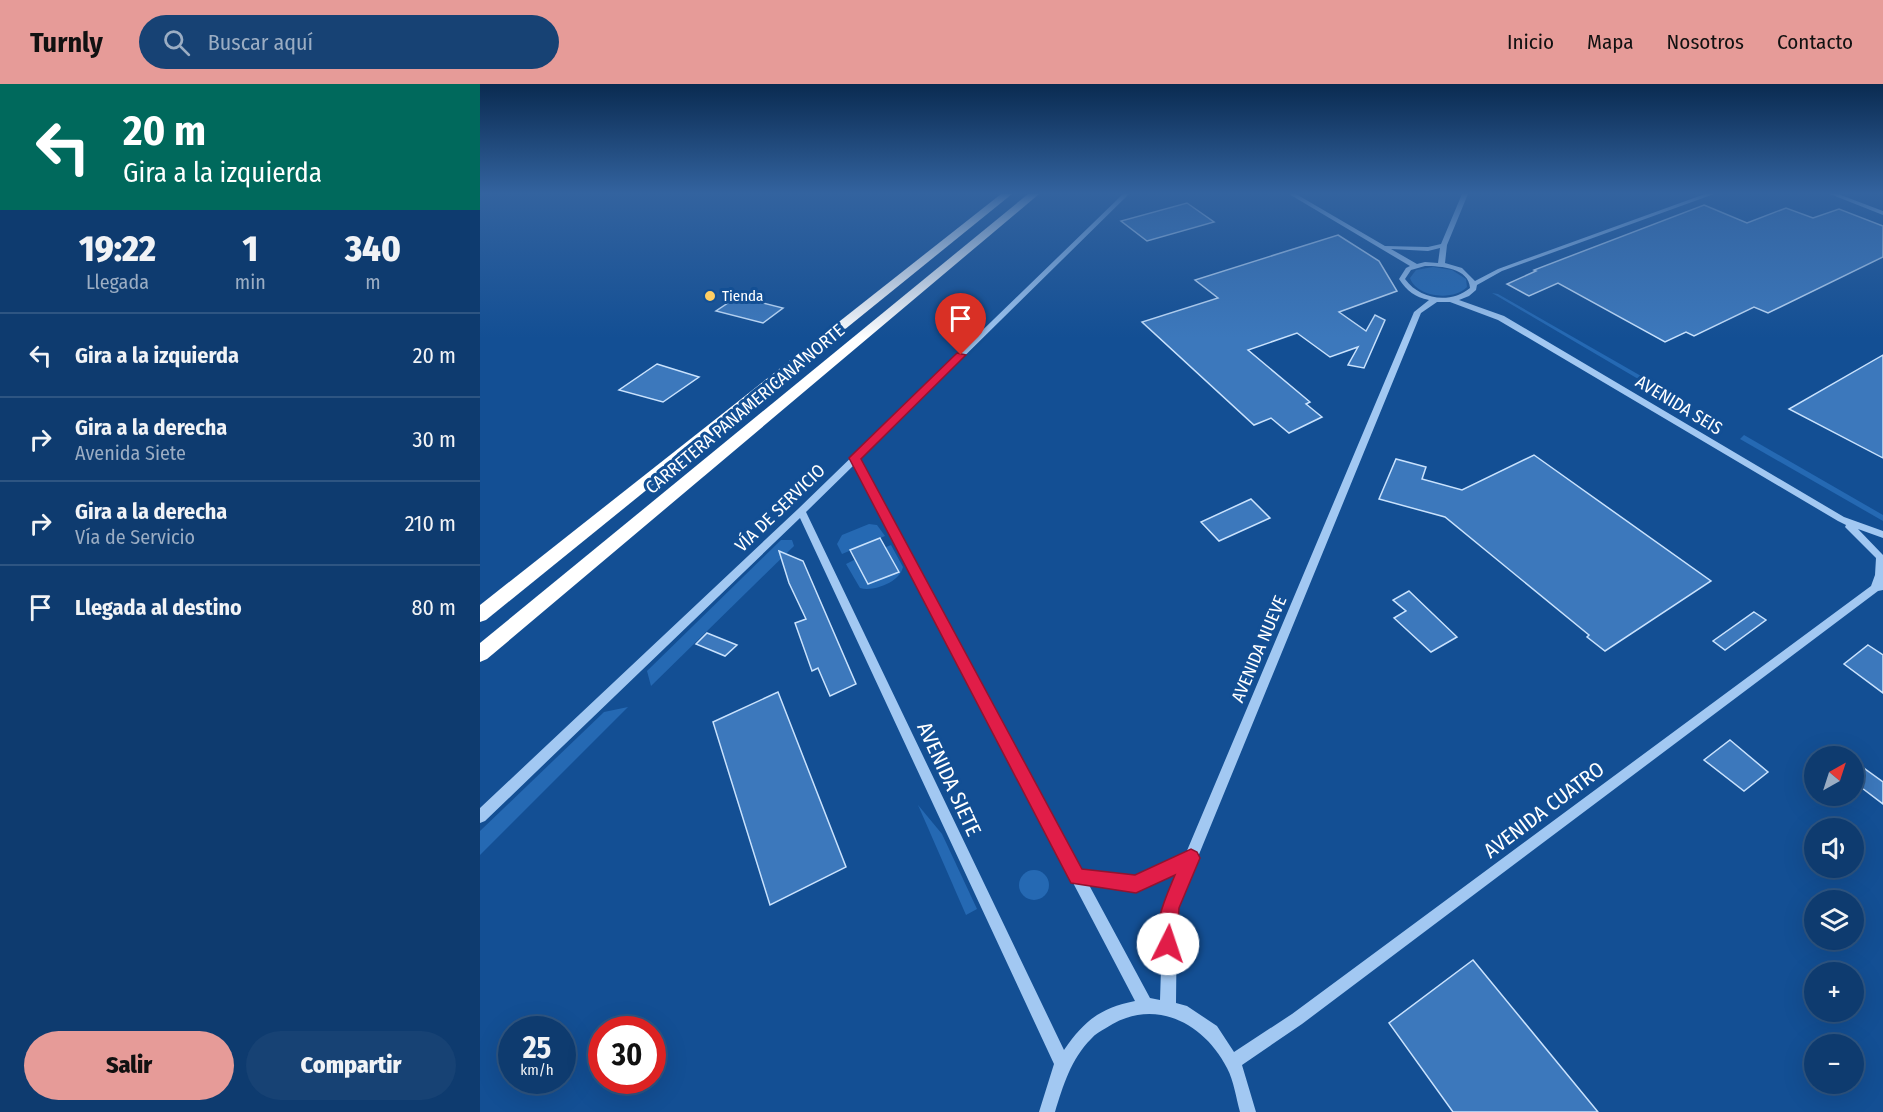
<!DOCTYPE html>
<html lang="es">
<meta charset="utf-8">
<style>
:root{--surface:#0e3b6f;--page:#174274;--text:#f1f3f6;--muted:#9badc3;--line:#2e5582;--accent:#e69b98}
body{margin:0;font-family:"Fira Sans Condensed",sans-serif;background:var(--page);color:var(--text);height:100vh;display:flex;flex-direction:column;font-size:22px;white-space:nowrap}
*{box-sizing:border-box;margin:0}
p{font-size:20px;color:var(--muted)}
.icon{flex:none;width:33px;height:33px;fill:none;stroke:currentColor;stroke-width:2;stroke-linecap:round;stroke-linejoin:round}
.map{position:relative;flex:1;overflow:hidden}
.details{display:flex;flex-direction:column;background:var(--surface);width:480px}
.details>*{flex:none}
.top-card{background:#00695c;color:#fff;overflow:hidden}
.needle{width:39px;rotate:39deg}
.tools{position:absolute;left:1324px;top:662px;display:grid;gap:12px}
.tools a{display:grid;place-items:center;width:60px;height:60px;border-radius:50%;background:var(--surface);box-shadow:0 6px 24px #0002,0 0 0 2px var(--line);font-size:30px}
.speed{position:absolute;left:18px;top:932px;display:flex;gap:12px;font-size:30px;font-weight:700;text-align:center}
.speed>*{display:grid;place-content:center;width:78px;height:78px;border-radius:50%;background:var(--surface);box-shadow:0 6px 24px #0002,0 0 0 2px var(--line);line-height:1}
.speed small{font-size:15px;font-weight:400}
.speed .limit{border:9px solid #d22;background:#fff;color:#111}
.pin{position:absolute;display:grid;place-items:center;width:51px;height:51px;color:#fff;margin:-62px -26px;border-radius:50% 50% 50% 0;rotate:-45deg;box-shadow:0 0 6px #0007}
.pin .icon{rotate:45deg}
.me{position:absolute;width:66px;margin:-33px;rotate:4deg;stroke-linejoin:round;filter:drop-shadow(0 0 4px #0008)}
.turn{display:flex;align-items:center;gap:21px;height:126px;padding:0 24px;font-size:27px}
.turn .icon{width:78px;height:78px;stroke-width:2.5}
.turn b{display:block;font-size:42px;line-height:51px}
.eta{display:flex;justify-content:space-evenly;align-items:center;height:102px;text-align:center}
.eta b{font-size:36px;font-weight:800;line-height:42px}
.button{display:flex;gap:12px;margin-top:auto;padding:12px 24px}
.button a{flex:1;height:69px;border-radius:36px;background:var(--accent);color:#111;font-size:24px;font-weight:800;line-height:69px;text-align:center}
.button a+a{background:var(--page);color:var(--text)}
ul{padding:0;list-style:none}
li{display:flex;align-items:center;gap:18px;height:84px;padding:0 24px;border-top:2px solid var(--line)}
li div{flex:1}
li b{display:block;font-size:22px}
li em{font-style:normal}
header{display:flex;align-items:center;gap:36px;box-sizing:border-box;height:84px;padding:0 30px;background:var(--accent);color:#111}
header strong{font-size:28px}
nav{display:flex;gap:33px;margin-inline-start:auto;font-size:21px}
.search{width:420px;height:54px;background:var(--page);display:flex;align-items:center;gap:15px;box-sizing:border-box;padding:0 21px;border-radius:33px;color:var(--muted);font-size:22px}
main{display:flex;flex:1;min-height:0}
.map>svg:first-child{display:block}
.green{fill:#2569b3}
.building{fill:#3c78bc;stroke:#c9e2fd;stroke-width:1.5}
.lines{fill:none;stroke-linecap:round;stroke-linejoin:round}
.minor{fill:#a2c8f2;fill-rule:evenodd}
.highway{fill:#fff;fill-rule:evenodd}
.route{fill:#e11d48;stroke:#92132f;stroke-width:1.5}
.poi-dot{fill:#ffce63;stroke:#134f94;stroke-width:2}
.labels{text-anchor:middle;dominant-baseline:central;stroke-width:6;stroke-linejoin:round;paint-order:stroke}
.far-poi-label{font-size:15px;fill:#fff;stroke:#134f94;text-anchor:start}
.street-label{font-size:18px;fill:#fff;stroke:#134f94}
.near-street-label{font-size:21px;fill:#fff;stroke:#134f94}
</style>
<header>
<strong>Turnly</strong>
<div class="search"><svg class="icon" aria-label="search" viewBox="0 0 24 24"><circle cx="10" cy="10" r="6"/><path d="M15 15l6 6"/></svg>Buscar aquí</div>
<nav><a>Inicio</a><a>Mapa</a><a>Nosotros</a><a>Contacto</a></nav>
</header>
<main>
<section class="details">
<div class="top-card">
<div class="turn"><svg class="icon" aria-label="left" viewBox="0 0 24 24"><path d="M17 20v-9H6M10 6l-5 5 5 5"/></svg><div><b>20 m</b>Gira a la izquierda</div></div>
</div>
<div class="eta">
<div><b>19:22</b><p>Llegada</p></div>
<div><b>1</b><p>min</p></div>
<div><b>340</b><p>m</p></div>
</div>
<ul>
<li><svg class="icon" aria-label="left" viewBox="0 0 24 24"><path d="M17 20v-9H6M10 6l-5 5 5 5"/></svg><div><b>Gira a la izquierda</b></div><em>20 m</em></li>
<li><svg class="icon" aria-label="right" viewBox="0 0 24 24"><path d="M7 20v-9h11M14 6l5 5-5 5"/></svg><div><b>Gira a la derecha</b><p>Avenida Siete</p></div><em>30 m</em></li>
<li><svg class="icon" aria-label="right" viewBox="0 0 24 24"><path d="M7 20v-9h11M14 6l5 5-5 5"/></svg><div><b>Gira a la derecha</b><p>Vía de Servicio</p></div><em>210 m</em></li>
<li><svg class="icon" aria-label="arrive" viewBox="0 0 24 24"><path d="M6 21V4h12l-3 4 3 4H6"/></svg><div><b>Llegada al destino</b></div><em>80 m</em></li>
</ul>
<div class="button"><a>Salir</a><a>Compartir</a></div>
</section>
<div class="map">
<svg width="1403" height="1028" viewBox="0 0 1403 1028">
<rect width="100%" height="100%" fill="#134f94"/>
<!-- green -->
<g class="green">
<path d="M953,183L972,186L986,195L987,203C974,217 937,214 930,194L936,186Z"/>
<path d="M1012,209L1018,210L1203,316L1199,319Z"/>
<path d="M1264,351L1403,431V437L1260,355Z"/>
<path d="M389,440L397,441L405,452L362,470L357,460L362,451Z"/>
<path d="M301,456H312L314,462L171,602L167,587Z"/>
<path d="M411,461L423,483C420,498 394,508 380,504L366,480L376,475L402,488L406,493L418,488L414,478L402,482L394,468Z"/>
<path d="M148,623L0,771V747L124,628Z"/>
<path d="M438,721L462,750L497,825L486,831Z"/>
<circle cx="554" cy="801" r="15"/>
</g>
<!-- building -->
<g class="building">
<path d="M707,119L734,138L667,157L641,137Z"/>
<path d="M1224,121L1267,139L1306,124L1333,134L1359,125L1403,142V173L1288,229L1274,223L1214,252L1206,248L1185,258L1078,199L1049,212L1027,200L1056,187L1054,186Z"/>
<path d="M858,151L899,177L917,207L859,228L886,247L895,231L905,236L884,284L868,281L878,263L850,273L817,249L768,266L830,318L826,320L842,333L809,349L791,334L774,341L662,238L738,214L715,196Z"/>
<path d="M257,213L279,218L303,224L283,239L236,227Z"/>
<path d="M1403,271V374L1309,325Z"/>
<path d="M177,280L219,293L183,318L139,306Z"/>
<path d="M1054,371L1231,497L1125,567L1107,553L1109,551L965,433L899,415L916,375L946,383L942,395L982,406Z"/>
<path d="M771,415L790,434L739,457L721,438Z"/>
<path d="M400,454L419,488L388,500L370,466Z"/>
<path d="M299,467L323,477L376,600L350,612L338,584L332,587L315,539L326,535L309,499Z"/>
<path d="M929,507L977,553L951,568L914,534L926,527L913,516Z"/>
<path d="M1274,528L1286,536L1245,566L1233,557Z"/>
<path d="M227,549L257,561L245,572L216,560Z"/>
<path d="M1388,561L1403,571V609L1364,580Z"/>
<path d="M298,608L366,783L290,821L233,638Z"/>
<path d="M1250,656L1288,688L1264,707L1224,676Z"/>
<path d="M1374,677L1403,698V720L1374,698Z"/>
<path d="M993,876L1118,1028H973L909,939Z"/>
</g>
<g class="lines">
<!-- minor -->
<g class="minor">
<path d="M643,110H649L380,375L601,787L656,793L706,769L934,228L949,216C935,213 927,207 919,195L926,184L930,182L809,110H816L905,162L948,163L961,160L982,110H988L967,161L965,179L982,184L995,197L1018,185L1225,110H1234L1022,187L997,201L996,206L989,212L979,216L1024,232L1364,433L1403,447V454L1378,445L1403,471V506L1398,507L822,940L762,981L776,1028H760C756,1014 754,997 747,984C723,937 672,913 626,944C621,947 615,950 611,955C591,975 583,1002 575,1028H559L574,980L320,434L5,737L0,739V724L318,425ZM960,164L958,179L945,178L937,180L911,165L948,167ZM945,182C961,182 989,184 990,204C971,220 940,216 925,195L931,186ZM957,218H970L1018,236L1358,437L1366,441L1365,443L1396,474L1395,491L1391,502L812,930L754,968L737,942L707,922L696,919L697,824L941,229ZM374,381L655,917C620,924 604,937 584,966L326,428ZM699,787L683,824L680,916L670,914L609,801L656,807Z"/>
<path d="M1350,110H1358L1403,127V131Z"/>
</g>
<!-- highway -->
<g class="highway">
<path d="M521,110H532L6,536L0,538V521Z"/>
<path d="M548,110H559L7,575L0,578V559Z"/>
</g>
</g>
<!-- sky -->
<linearGradient id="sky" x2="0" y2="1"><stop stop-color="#0a2b51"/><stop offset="0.43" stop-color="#33639f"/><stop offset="1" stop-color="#33639f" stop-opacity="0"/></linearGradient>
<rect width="1403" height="254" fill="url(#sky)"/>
<!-- route -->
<path class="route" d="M477,269L486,271L381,375L602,785L655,791L711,765L717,768L720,774L699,824L697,860L694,867L688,870L681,867C671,843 686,813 695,791L656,809L591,799L369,374Z"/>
<!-- markers -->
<circle class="poi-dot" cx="230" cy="212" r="6"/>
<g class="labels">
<!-- far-poi labels -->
<g class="far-poi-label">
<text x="242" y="212">Tienda</text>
</g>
<!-- street labels -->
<g class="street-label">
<text transform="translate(1199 321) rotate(31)">AVENIDA SEIS</text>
<text transform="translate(265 325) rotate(-40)">CARRETERA PANAMERICANA NORTE</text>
<text transform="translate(300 424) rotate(-44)">VÍA DE SERVICIO</text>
<text transform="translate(779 565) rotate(-67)">AVENIDA NUEVE</text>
</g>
<!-- near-street labels -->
<g class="near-street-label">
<text transform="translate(469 695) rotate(65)">AVENIDA SIETE</text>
<text transform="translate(1064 726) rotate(-37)">AVENIDA CUATRO</text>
</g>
</g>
</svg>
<div class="tools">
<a><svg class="needle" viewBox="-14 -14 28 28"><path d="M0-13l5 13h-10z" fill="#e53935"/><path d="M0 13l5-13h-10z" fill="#9badc3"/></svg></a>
<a><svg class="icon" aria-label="sound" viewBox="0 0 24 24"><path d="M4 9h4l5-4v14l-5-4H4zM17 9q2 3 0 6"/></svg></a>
<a><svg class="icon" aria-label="layers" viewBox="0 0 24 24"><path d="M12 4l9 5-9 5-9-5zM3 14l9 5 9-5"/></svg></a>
<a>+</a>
<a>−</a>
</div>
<div class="speed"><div>25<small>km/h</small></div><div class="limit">30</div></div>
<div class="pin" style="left:481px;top:271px;background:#d93025"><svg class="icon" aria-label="arrive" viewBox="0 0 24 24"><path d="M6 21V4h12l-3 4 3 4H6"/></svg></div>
<svg class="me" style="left:688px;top:860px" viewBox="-20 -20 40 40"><circle r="19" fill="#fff"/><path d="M0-13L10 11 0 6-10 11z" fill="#e11d48"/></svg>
</div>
</main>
